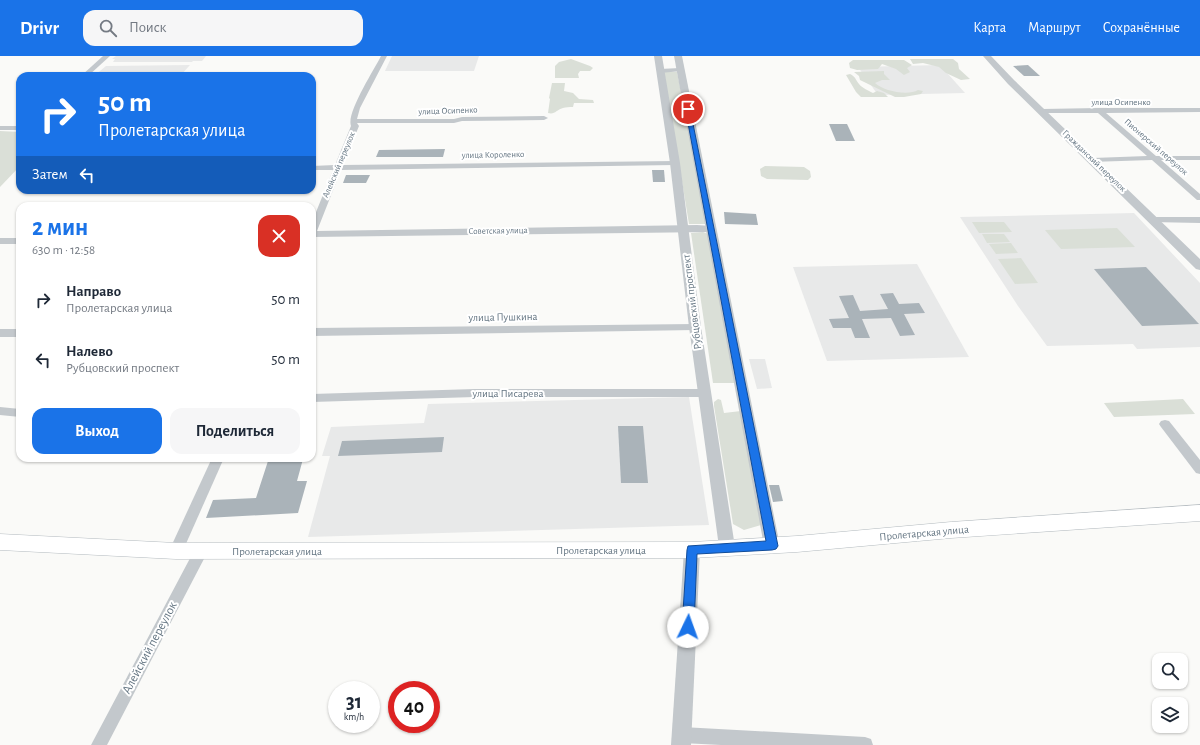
<!DOCTYPE html>
<html lang="ru">
<meta charset="utf-8">
<style>
:root{--surface:#fff;--page:#f6f6f7;--text:#1f2937;--muted:#747a83;--accent:#1a73e8}
body{margin:0;font-family:"Alegreya Sans",sans-serif;background:var(--page);color:var(--text);height:100vh;display:flex;flex-direction:column;font-size:15px;white-space:nowrap}
*{box-sizing:border-box;margin:0}
p{font-size:13px;color:var(--muted)}
.icon{flex:none;width:22px;height:22px;fill:none;stroke:currentColor;stroke-width:2;stroke-linecap:round;stroke-linejoin:round}
.map{position:relative;flex:1;overflow:hidden}
.side{position:absolute;left:16px;top:146px;width:300px;height:260px;display:flex;flex-direction:column;background:var(--surface);border-radius:12px;box-shadow:0 1px 3px #0004}
.side>*{flex:none}
.hud{position:absolute;left:16px;top:16px;width:300px;height:122px;border-radius:12px;box-shadow:0 1px 3px #0004;background:#1a73e8;color:#fff;overflow:hidden}
.controls{position:absolute;left:1152px;top:597px;display:grid;gap:8px}
.controls a{display:grid;place-items:center;width:36px;height:36px;border-radius:8px;background:var(--surface);box-shadow:0 1px 3px #0004;font-size:20px}
.speed{position:absolute;left:328px;top:625px;display:flex;gap:8px;font-size:20px;font-weight:700;text-align:center}
.speed>*{display:grid;place-content:center;width:52px;height:52px;border-radius:50%;background:var(--surface);box-shadow:0 1px 3px #0004;line-height:1}
.speed small{font-size:10px;font-weight:400}
.speed .limit{border:6px solid #d22;background:#fff;color:#111}
.pin{position:absolute;display:grid;place-items:center;width:34px;height:34px;color:#fff;margin:-17px;border:2px solid #fff;border-radius:50%;box-shadow:0 1px 4px #0007}
.me{position:absolute;width:44px;margin:-22px;rotate:3deg;stroke-linejoin:round;filter:drop-shadow(0 0 3px #0008)}
.turn{display:flex;align-items:center;gap:14px;height:84px;padding:0 16px;font-size:18px}
.turn .icon{width:52px;height:52px;stroke-width:2.5}
.turn b{display:block;font-size:28px;line-height:34px}
.then{display:flex;align-items:center;height:38px;padding:0 16px;background:#0003;gap:8px;font-size:15px}
.round{display:grid;place-items:center;flex:none;width:42px;height:42px;border-radius:12px;background:var(--page)}
.head{display:flex;align-items:center;justify-content:space-between;height:68px;padding:0 16px}
h1{font-size:24px;font-weight:700;line-height:30px;color:var(--accent)}
.action{display:flex;gap:8px;margin-top:auto;padding:8px 16px}
.action a{flex:1;height:46px;border-radius:12px;background:var(--accent);color:#fff;font-size:16px;font-weight:700;line-height:46px;text-align:center}
.action a+a{background:var(--page);color:var(--text)}
ul{padding:0;list-style:none}
li{display:flex;align-items:center;gap:12px;height:60px;padding:0 16px}
li div{flex:1}
li b{display:block;font-size:15px}
li em{font-style:normal}
header{display:flex;align-items:center;gap:24px;box-sizing:border-box;height:56px;padding:0 20px;background:var(--accent);color:#fff}
header strong{font-size:19px}
nav{display:flex;gap:22px;margin-inline-start:auto;font-size:14px}
.search{width:280px;height:36px;background:var(--page);display:flex;align-items:center;gap:10px;box-sizing:border-box;padding:0 14px;border-radius:12px;color:var(--muted);font-size:15px}
.map>svg:first-child{display:block}
.built{fill:#e8e9e9}
.green{fill:#dadfd7}
.building{fill:#aab3b9}
.lines{fill:none;stroke-linecap:round;stroke-linejoin:round}
.secondary-casing{stroke:#b3babf;stroke-width:1}
.minor{fill:#c3c8cc;fill-rule:evenodd}
.tertiary{fill:#c3c8cc;fill-rule:evenodd}
.secondary{fill:#fff;fill-rule:evenodd}
.route{fill:#1a73e8;stroke:#114b97}
.labels{text-anchor:middle;dominant-baseline:central;stroke-width:4;stroke-linejoin:round;paint-order:stroke}
.far-street-label{font-size:9px;fill:#657683;stroke:#fff}
.street-label{font-size:11px;fill:#657683;stroke:#fff}
.near-street-label{font-size:13px;fill:#657683;stroke:#fff}
</style>
<header>
<strong>Drivr</strong>
<div class="search"><svg class="icon" aria-label="search" viewBox="0 0 24 24"><circle cx="10" cy="10" r="6"/><path d="M15 15l6 6"/></svg>Поиск</div>
<nav><a>Карта</a><a>Маршрут</a><a>Сохранённые</a></nav>
</header>
<div class="map">
<svg width="1200" height="689" viewBox="0 0 1200 689">
<rect width="100%" height="100%" fill="#fafaf8"/>
<!-- built -->
<g class="built">
<path d="M116,0H206L202,5H193L192,6H113L115,3H112Z"/>
<path d="M392,0H479L474,15H385Z"/>
<path d="M190,9L180,20H94L106,10Z"/>
<path d="M940,9L965,37L878,39L858,11Z"/>
<path d="M1134,157L1200,227V291L1137,293L1133,288L1047,290L1018,250L960,161Z"/>
<path d="M917,208L969,301L827,305L793,211Z"/>
<path d="M749,303H765L772,332L757,333Z"/>
<path d="M689,341L709,469L308,481L330,400H322L331,371L424,367L428,348Z"/>
</g>
<!-- green -->
<g class="green">
<path d="M571,3L590,10L593,12L590,15H580L578,18L579,22H555V10L559,6Z"/>
<path d="M910,3H953L958,7L959,13L970,23L961,24L946,17L939,11L923,7L913,8Z"/>
<path d="M853,4H904L912,9L907,12L910,16L904,19L896,13L882,8L878,13L857,14L850,12L849,7Z"/>
<path d="M884,15V18L890,24H882L875,27C883,35 908,40 918,34L923,35L921,38L904,41H895L862,25L860,24L859,20L854,16Z"/>
<path d="M664,16H677L707,168H689Z"/>
<path d="M850,18C856,21 855,23 859,28C862,32 869,35 873,37L877,35L884,37L888,41H861L856,36L846,19Z"/>
<path d="M552,27H565L564,35L573,37L579,43L593,44L594,47H574L573,51C569,51 566,51 563,52C556,54 555,59 548,57L550,43L549,42Z"/>
<path d="M0,75L20,76V110L0,131Z"/>
<path d="M765,110L804,111L810,115L811,121L808,124L767,123L761,120L760,113Z"/>
<path d="M972,166H1004L1012,176L979,177Z"/>
<path d="M1117,172L1135,191L1061,193L1045,174Z"/>
<path d="M703,176L708,178L735,327H713L691,177Z"/>
<path d="M1004,178L1010,186L987,187L982,178Z"/>
<path d="M1011,187L1018,197L996,198L989,188Z"/>
<path d="M1021,202L1038,227L1015,228L998,203Z"/>
<path d="M718,343L721,344L724,357L741,355L761,469L744,474L733,468L714,350V346Z"/>
<path d="M1183,343L1195,358L1114,361L1104,347Z"/>
</g>
<!-- building -->
<g class="building">
<path d="M1028,9L1040,20H1024L1013,10Z"/>
<path d="M829,68H847L855,85H836Z"/>
<path d="M445,93L443,101H376L379,94Z"/>
<path d="M652,114H664L665,126H653Z"/>
<path d="M346,119H370L366,127H343Z"/>
<path d="M724,156L756,158L758,169L725,168Z"/>
<path d="M1146,211L1160,226L1199,268L1142,270L1094,213Z"/>
<path d="M893,237L899,248L919,247L925,257L904,258L915,279L900,280L891,262L862,263L870,282H855L851,272H833L829,263L849,262L839,240L853,239L860,255L888,253L880,238Z"/>
<path d="M618,370H643L648,427H621Z"/>
<path d="M444,381L442,396L338,400L342,385Z"/>
<path d="M303,403L297,425H307L298,457L206,462L213,444L256,442L268,405Z"/>
<path d="M769,429H779L783,445L773,446Z"/>
</g>
<g class="lines">
<defs>
<path id="secondary" d="M1200,449V465L951,482L797,496L692,502L176,503L0,494V478L176,487L692,486L797,480L951,466Z"/>
</defs>
<!-- secondary casing -->
<use href="#secondary" class="secondary-casing"/>
<!-- minor -->
<g class="minor">
<path d="M103,0H110L88,20H81Z"/>
<path d="M381,0H387L360,52L357,63H454L462,61L544,60L548,62L544,64L462,65L454,67H357L359,70L343,109L675,105L679,107L675,109L341,114L317,175L697,169L711,170L715,173L711,176L312,181V166L333,114H312V110L335,109L351,70C346,57 374,14 381,0Z"/>
<path d="M680,12L682,13V15L660,17L657,15L660,13Z"/>
<path d="M1099,52H1200V56L1106,57L1156,100H1200V104H1161L1200,138V144H1197L1152,104L1090,106V102H1093L1147,100L1098,57H1042L1039,55L1042,53Z"/>
<rect x="0" y="70" width="20" height="4"/>
<path d="M1154,161H1200V167L1151,166L1150,164Z"/>
<rect x="0" y="182" width="20" height="6"/>
<path d="M695,268L700,271L695,274L312,280V272Z"/>
<rect x="0" y="273" width="20" height="8"/>
<path d="M475,333H704L708,334L709,337L708,340L704,341H475L312,346V338Z"/>
<path d="M0,351L20,353V361L0,359Z"/>
<path d="M1165,364L1169,365L1200,404V418L1196,417L1161,371L1159,368L1161,365Z"/>
<path d="M212,402H224L181,499L176,501L171,499L169,495Z"/>
<path d="M201,489L206,491L208,495L206,499L107,689H91L196,491Z"/>
<path d="M682,671L865,681L871,683L873,689H721L682,687L676,685L674,679L676,673Z"/>
</g>
<!-- tertiary -->
<g class="tertiary">
<path d="M654,0H662L680,107L701,271L735,491L733,496L727,499L721,496L719,491L689,271L670,107Z"/>
<path d="M674,0H682L780,490L778,495L772,498L766,495L764,490Z"/>
<path d="M983,0H991L1014,24L1200,203V214L1196,213L1008,28Z"/>
<path d="M692,486L698,489L700,494L691,689H671L684,494L686,489Z"/>
</g>
<!-- secondary -->
<use href="#secondary" class="secondary"/>
</g>
<!-- route -->
<path class="route" d="M685,51L690,53L778,490L776,493L772,494L697,498L694,571L692,575L688,577L684,575L682,571L687,494L688,490L766,485Z"/>
<g class="labels">
<!-- far-street labels -->
<g class="far-street-label">
<text x="1121" y="46">улица Осипенко</text>
<text transform="translate(448 55) rotate(-2)">улица Осипенко</text>
<text transform="translate(1156 91) rotate(41)">Пионерский переулок</text>
<text transform="translate(493 99) rotate(-1)">улица Короленко</text>
<text transform="translate(1094 105) rotate(44)">Гражданский переулок</text>
<text transform="translate(339 109) rotate(-67)">Алейский переулок</text>
<text transform="translate(498 175) rotate(-1)">Советская улица</text>
</g>
<!-- street labels -->
<g class="street-label">
<text transform="translate(692 246) rotate(-97)">Рубцовский проспект</text>
<text transform="translate(503 261) rotate(-1)">улица Пушкина</text>
<text x="508" y="337">улица Писарева</text>
<text transform="translate(924 477) rotate(-5)">Пролетарская улица</text>
<text x="601" y="494">Пролетарская улица</text>
<text x="277" y="495">Пролетарская улица</text>
</g>
<!-- near-street labels -->
<g class="near-street-label">
<text transform="translate(150 592) rotate(-62)">Алейский переулок</text>
</g>
</g>
</svg>
<div class="controls">
<a><svg class="icon" aria-label="search" viewBox="0 0 24 24"><circle cx="10" cy="10" r="6"/><path d="M15 15l6 6"/></svg></a>
<a><svg class="icon" aria-label="layers" viewBox="0 0 24 24"><path d="M12 4l9 5-9 5-9-5zM3 14l9 5 9-5"/></svg></a>
</div>
<div class="speed"><div>31<small>km/h</small></div><div class="limit">40</div></div>
<div class="pin" style="left:688px;top:53px;background:#d93025"><svg class="icon" aria-label="arrive" viewBox="0 0 24 24"><path d="M6 21V4h12l-3 4 3 4H6"/></svg></div>
<svg class="me" style="left:688px;top:571px" viewBox="-20 -20 40 40"><circle r="19" fill="#fff"/><path d="M0-13L10 11 0 6-10 11z" fill="#1a73e8"/></svg>
<div class="hud">
<div class="turn"><svg class="icon" aria-label="right" viewBox="0 0 24 24"><path d="M7 20v-9h11M14 6l5 5-5 5"/></svg><div><b>50 m</b>Пролетарская улица</div></div>
<div class="then">Затем<svg class="icon" aria-label="left" viewBox="0 0 24 24"><path d="M17 20v-9H6M10 6l-5 5 5 5"/></svg></div>
</div>
<section class="side">
<div class="head"><div><h1>2 мин</h1><p>630 m · 12:58</p></div><a class="round" style="background:#d93025;color:#fff"><svg class="icon" aria-label="close" viewBox="0 0 24 24"><path d="M6 6l12 12M18 6L6 18"/></svg></a></div>
<ul>
<li><svg class="icon" aria-label="right" viewBox="0 0 24 24"><path d="M7 20v-9h11M14 6l5 5-5 5"/></svg><div><b>Направо</b><p>Пролетарская улица</p></div><em>50 m</em></li>
<li><svg class="icon" aria-label="left" viewBox="0 0 24 24"><path d="M17 20v-9H6M10 6l-5 5 5 5"/></svg><div><b>Налево</b><p>Рубцовский проспект</p></div><em>50 m</em></li>
</ul>
<div class="action"><a>Выход</a><a>Поделиться</a></div>
</section>
</div>
